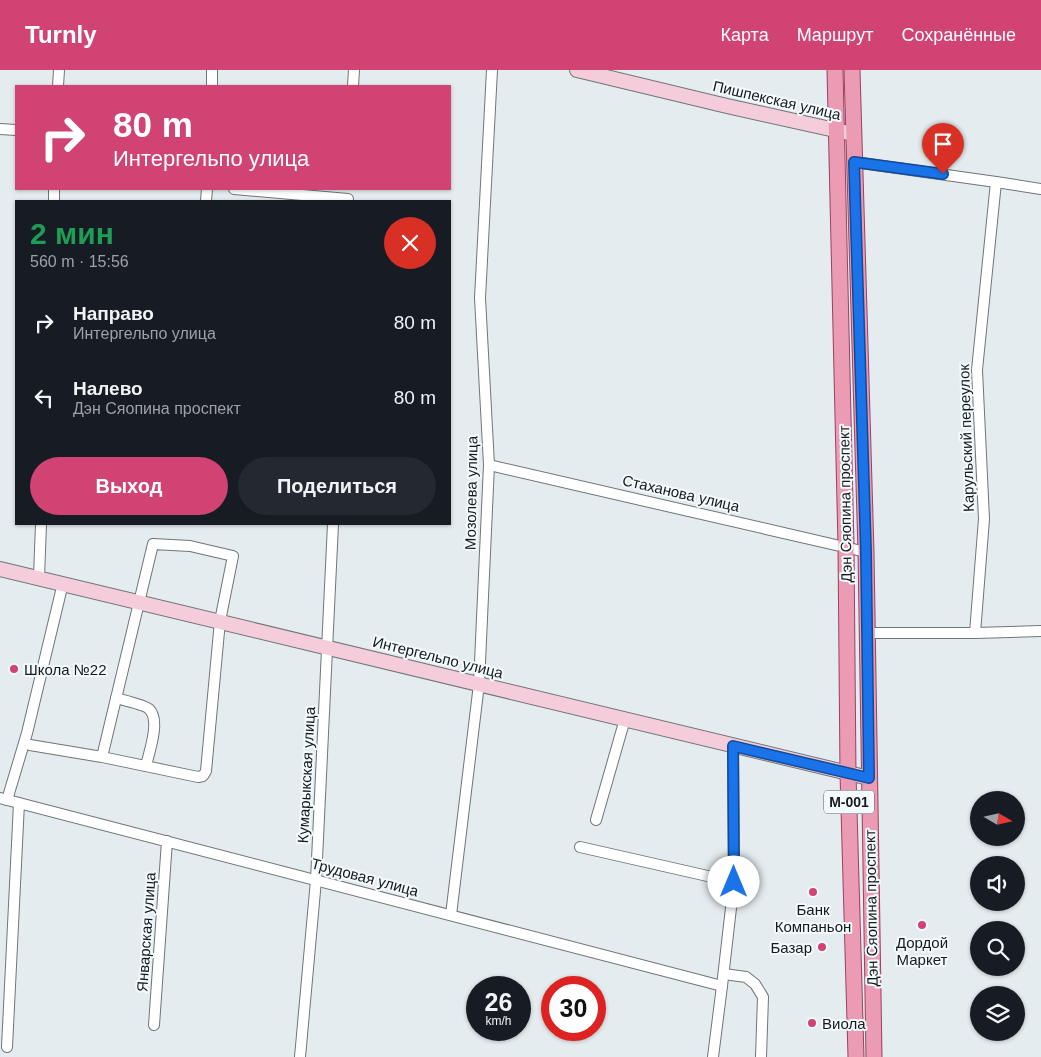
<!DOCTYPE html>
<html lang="ru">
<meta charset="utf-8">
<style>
:root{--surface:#171b24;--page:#242831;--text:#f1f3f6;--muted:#9ea1a6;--accent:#d04373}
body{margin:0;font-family:Helvetica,sans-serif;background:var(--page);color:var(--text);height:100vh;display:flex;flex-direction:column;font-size:19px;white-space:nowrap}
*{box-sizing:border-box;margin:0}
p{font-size:16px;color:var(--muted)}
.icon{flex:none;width:28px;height:28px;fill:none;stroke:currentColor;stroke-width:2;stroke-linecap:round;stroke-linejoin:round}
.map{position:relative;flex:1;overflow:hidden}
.panel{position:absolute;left:15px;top:130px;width:436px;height:325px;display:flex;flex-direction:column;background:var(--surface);border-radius:0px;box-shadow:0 1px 4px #0004}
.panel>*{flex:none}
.guide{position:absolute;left:15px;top:15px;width:436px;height:105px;border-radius:0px;box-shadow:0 1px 4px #0004;background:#d04373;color:#fff;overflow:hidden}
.needle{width:32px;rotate:99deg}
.fabs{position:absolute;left:970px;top:721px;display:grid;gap:10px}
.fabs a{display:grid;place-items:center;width:55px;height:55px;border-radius:50%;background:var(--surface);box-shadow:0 1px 4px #0004;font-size:25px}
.speed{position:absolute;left:466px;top:906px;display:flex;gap:10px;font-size:25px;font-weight:700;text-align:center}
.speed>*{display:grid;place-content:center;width:65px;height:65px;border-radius:50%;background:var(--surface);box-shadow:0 1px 4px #0004;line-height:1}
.speed small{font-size:12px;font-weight:400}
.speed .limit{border:8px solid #d22;background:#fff;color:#111}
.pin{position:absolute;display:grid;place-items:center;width:42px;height:42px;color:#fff;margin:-51px -21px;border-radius:50% 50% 50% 0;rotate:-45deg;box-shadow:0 0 5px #0007}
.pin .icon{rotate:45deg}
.me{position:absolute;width:55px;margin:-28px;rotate:0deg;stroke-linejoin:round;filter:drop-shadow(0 0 4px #0008)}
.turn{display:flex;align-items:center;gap:18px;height:105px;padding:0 15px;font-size:22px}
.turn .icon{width:65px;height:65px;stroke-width:2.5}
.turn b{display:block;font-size:35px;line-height:42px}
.round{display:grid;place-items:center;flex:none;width:52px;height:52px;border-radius:26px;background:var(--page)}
.head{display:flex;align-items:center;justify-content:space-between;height:85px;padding:0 15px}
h1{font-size:30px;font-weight:700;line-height:38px;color:#1e9e55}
.primary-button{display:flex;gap:10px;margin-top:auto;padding:10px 15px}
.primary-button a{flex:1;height:58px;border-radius:30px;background:var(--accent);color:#fff;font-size:20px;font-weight:700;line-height:58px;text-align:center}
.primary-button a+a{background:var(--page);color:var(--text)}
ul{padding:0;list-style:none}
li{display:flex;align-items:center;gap:15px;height:75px;padding:0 15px}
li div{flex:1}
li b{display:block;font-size:19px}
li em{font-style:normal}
header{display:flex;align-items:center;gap:30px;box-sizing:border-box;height:70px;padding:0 25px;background:var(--accent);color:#fff}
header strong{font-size:24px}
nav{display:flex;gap:28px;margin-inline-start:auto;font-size:18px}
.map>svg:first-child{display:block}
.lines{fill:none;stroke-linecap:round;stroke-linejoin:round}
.street-casing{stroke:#6f7578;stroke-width:12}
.secondary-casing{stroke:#6f7578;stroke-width:16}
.primary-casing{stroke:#99425f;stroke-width:17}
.street{stroke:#fff;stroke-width:10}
.secondary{stroke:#f5cdda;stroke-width:14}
.primary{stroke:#ec9bb5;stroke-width:15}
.route-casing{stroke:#114b97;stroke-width:12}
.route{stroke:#1a73e8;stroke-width:9}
.poi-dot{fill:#d04373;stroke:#f3fafd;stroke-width:2}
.labels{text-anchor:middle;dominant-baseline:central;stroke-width:4;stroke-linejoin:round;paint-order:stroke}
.shield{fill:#f3fafd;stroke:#595d5f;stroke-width:1}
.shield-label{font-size:14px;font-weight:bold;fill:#171a1b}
.street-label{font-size:15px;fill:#171a1b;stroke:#f3fafd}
.poi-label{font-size:15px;fill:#171a1b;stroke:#f3fafd;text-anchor:start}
</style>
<header>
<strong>Turnly</strong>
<nav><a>Карта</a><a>Маршрут</a><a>Сохранённые</a></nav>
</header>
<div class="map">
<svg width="1041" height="987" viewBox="0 0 1041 987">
<rect width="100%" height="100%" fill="#e5ecef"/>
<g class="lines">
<defs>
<g id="street">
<path d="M58,16L59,0"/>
<path d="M212,16V0"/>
<path d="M353,16L354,0"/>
<path d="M0,59L16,60"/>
<path d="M854,92L996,112L1041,119"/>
<path d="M234,119L348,129"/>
<path d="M54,131V119"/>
<path d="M206,131L207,119"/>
<path d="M489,395L866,482"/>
<path d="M39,507L41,454"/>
<path d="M867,563H975L1041,561"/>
<path d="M975,563L984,449L977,300L996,112"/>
<path d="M116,628C123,630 145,635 149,639C161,650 149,682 146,696"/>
<path d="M30,675L102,687L198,707L203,706L206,701L220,551L233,486L190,476L153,474L102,687"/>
<path d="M0,728L722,916"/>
<path d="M7,730L27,663L63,513"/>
<path d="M596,750L625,649"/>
<path d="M580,777L734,812"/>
<path d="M451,845L479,614L489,395L480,228L492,0"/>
<path d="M724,904L746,907L755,914L763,927L761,987"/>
<path d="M154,955L167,771"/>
<path d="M7,977L19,733"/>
<path d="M300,987L316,810L333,454"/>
<path d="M713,987L722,916L734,812L733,675"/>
</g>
<g id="secondary">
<path d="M577,0L727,36L853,64"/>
<path d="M0,499L869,708"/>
</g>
<g id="primary">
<path d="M835,0L846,476L848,704L856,987"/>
<path d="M852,0L866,482L874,987"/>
</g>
</defs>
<!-- street casing -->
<use href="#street" class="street-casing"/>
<!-- secondary casing -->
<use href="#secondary" class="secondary-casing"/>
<!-- primary casing -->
<use href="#primary" class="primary-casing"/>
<!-- street -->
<use href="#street" class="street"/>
<!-- secondary -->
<use href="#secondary" class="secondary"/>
<!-- primary -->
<use href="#primary" class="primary"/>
</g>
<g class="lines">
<defs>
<path id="route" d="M734,812L733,676L869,708L866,482L854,92L943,104"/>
</defs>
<!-- route casing -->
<use href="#route" class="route-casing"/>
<!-- route -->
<use href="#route" class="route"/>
</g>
<!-- markers -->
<g class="poi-dot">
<circle cx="14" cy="599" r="5"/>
<circle cx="813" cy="822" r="5"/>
<circle cx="922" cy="855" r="5"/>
<circle cx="822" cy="877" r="5"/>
<circle cx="812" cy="953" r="5"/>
</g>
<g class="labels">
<!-- shield labels -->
<rect class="shield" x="824" y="720.5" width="50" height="23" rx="4"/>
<g class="shield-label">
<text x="849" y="732">M-001</text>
</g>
<!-- street labels -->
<g class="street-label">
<text transform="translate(777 30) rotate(13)">Пишпекская улица</text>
<text transform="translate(966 368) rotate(-92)">Карульский переулок</text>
<text transform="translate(471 423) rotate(-89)">Мозолева улица</text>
<text transform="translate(681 423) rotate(13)">Стаханова улица</text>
<text transform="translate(845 434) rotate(-91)">Дэн Сяопина проспект</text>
<text transform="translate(438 587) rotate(14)">Интергельпо улица</text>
<text transform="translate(306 705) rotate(-87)">Кумарыкская улица</text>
<text transform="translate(365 807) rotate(15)">Трудовая улица</text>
<text transform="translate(871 838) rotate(-91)">Дэн Сяопина проспект</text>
<text transform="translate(146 862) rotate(-86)">Январская улица</text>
</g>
<!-- poi labels -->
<g class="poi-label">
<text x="24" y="599">Школа №22</text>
<text x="813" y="839" text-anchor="middle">Банк<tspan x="813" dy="17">Компаньон</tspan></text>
<text x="922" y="872" text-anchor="middle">Дордой<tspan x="922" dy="17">Маркет</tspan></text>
<text x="812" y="877" text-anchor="end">Базар</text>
<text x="822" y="953">Виола</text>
</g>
</g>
</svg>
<div class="fabs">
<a><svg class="needle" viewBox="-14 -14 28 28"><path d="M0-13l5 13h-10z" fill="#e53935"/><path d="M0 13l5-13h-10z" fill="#9ea1a6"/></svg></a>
<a><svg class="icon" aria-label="sound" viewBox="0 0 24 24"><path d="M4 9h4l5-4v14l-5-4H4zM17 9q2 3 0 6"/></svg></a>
<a><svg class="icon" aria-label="search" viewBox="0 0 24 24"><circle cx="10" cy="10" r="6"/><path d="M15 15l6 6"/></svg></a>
<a><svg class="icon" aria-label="layers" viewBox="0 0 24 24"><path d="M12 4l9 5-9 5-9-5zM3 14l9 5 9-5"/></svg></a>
</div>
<div class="speed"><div>26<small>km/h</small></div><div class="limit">30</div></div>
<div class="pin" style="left:943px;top:104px;background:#d93025"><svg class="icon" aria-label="arrive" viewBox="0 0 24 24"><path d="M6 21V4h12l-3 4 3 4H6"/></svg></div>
<svg class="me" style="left:734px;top:812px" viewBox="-20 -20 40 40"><circle r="19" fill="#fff"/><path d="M0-13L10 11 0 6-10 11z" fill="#1a73e8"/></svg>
<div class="guide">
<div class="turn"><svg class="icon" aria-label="right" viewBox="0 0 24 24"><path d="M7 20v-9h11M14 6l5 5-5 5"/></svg><div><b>80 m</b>Интергельпо улица</div></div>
</div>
<section class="panel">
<div class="head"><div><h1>2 мин</h1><p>560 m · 15:56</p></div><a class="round" style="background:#d93025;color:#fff"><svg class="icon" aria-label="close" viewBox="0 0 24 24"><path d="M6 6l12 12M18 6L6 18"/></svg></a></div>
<ul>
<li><svg class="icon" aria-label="right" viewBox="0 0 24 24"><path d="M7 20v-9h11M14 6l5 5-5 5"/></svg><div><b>Направо</b><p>Интергельпо улица</p></div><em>80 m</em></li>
<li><svg class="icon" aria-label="left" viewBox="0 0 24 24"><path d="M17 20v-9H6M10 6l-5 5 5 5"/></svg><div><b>Налево</b><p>Дэн Сяопина проспект</p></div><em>80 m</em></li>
</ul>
<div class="primary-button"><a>Выход</a><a>Поделиться</a></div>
</section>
</div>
